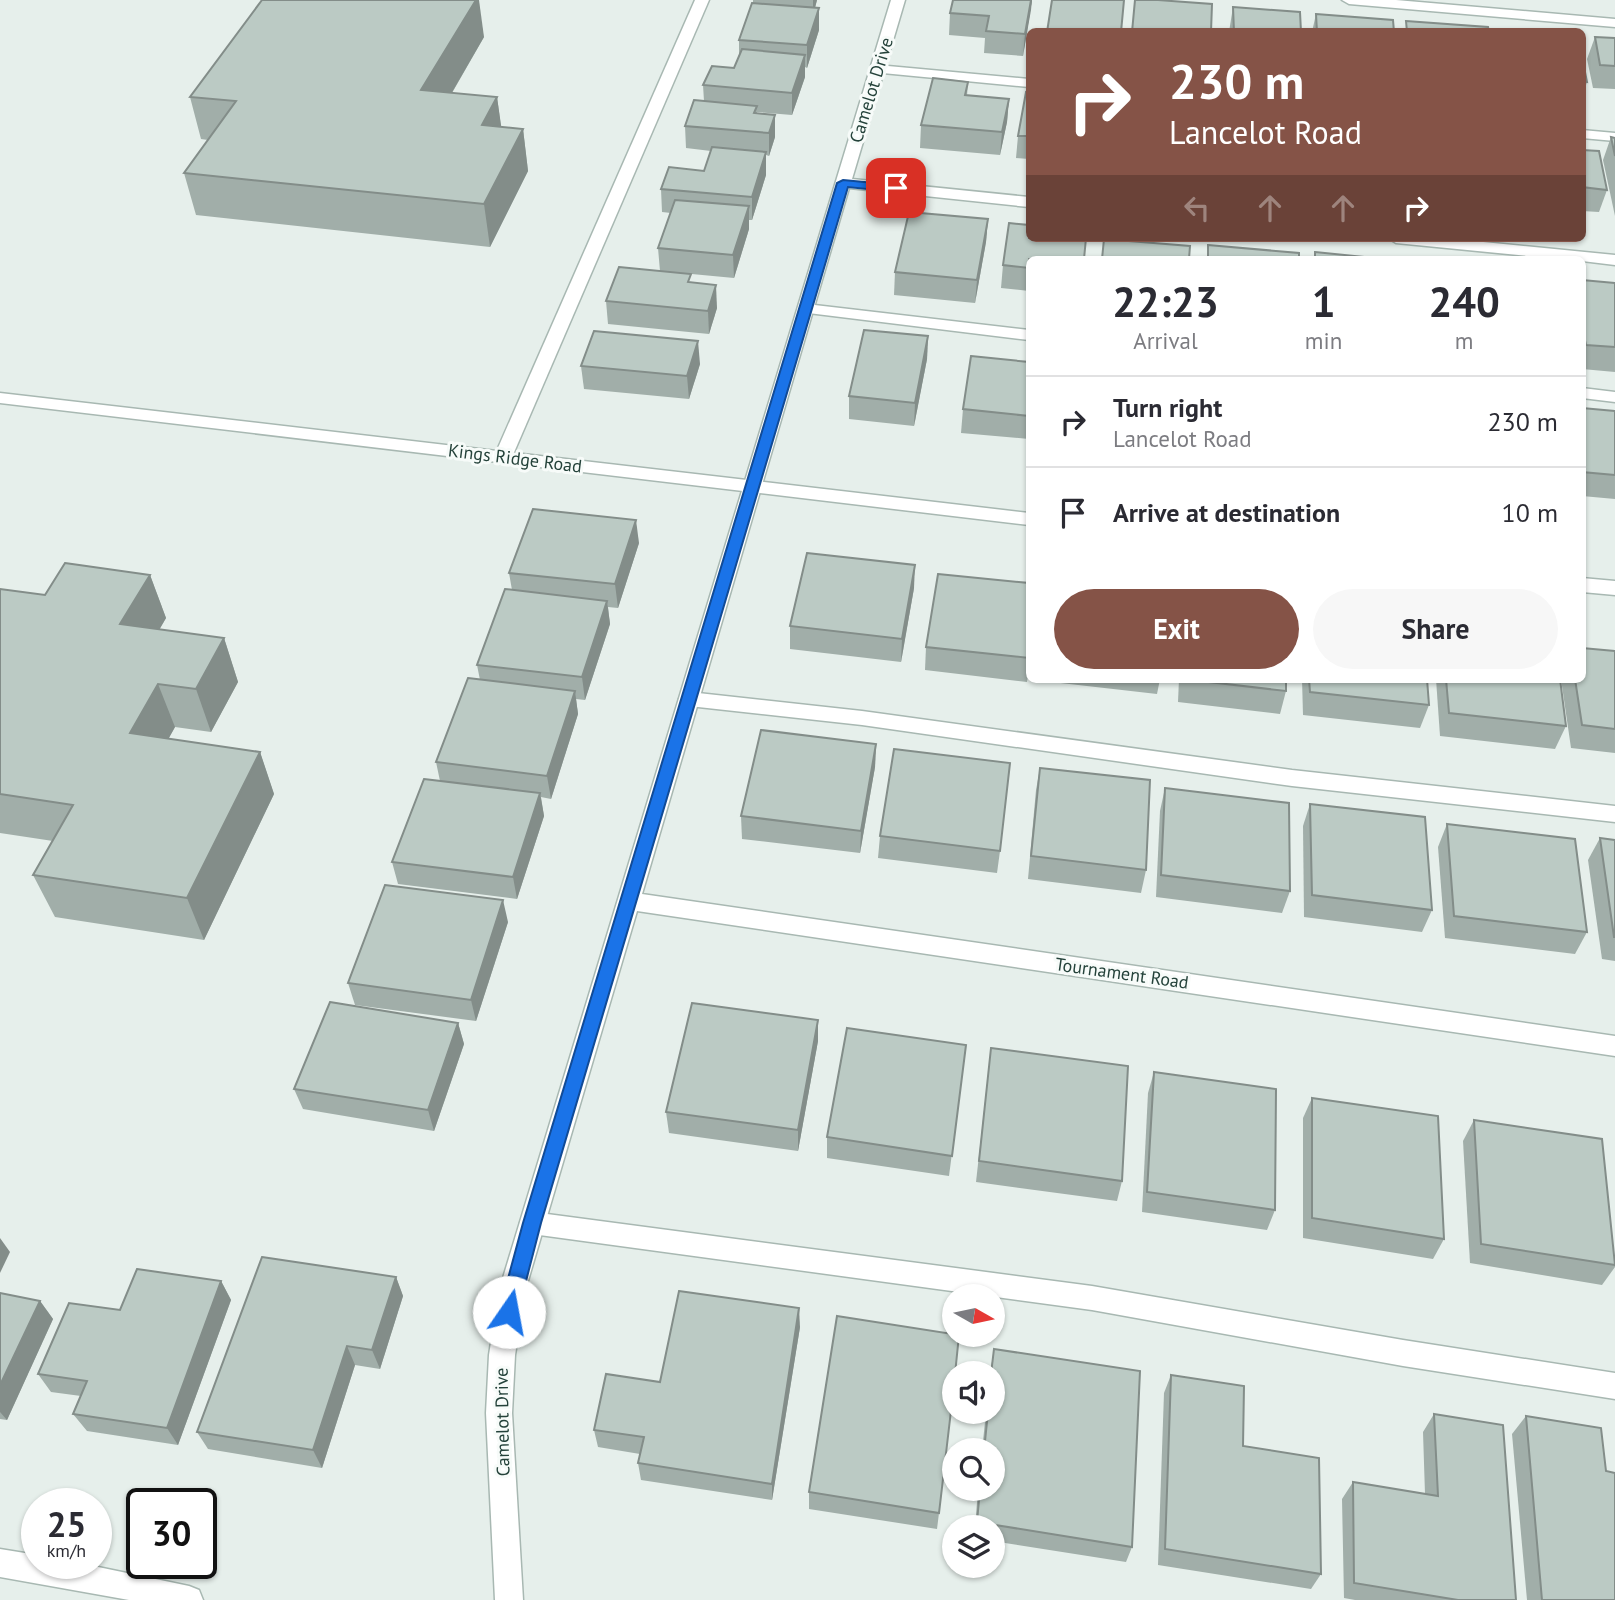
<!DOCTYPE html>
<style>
:root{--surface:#fff;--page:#f7f7f7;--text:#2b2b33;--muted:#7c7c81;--line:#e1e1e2;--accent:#855347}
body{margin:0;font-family:"PT Sans",sans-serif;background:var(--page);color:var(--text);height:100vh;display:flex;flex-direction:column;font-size:26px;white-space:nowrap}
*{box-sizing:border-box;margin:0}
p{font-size:23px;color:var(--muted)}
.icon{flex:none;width:38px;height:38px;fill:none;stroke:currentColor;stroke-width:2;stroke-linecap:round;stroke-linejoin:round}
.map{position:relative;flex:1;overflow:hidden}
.details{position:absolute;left:1026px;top:256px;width:560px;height:427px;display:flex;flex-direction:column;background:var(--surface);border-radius:10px;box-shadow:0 2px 5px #0004}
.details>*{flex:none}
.banner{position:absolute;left:1026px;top:28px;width:560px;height:214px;border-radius:10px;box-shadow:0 2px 5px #0004;background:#855347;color:#fff;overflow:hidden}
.needle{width:46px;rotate:99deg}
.tools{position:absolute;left:942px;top:1284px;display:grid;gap:14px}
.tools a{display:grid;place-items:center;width:63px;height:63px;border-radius:50%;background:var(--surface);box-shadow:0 2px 5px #0004;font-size:35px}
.speed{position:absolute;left:21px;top:1488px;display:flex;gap:14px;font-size:35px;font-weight:700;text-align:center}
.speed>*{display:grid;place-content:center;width:91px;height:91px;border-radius:50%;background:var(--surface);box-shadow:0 2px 5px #0004;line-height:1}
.speed small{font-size:18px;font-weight:400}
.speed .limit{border:4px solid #111;border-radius:10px;background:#fff;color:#111}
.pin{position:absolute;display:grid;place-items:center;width:60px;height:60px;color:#fff;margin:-30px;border-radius:14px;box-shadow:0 4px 10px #0006}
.me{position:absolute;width:77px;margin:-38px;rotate:12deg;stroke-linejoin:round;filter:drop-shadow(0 0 5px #0008)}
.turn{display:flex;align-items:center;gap:24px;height:147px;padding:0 28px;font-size:32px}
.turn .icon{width:91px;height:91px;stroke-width:2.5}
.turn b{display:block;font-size:49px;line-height:60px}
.lanes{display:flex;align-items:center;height:66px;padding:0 28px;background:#0003;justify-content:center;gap:35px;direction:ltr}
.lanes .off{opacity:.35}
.eta{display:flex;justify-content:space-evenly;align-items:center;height:119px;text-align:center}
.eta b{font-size:42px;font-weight:600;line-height:49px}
.action{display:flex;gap:14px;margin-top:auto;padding:14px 28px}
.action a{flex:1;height:80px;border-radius:42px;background:var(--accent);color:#fff;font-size:28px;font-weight:600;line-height:80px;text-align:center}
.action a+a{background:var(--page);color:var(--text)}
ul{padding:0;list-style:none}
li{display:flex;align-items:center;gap:21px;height:91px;padding:0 28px;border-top:2px solid var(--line)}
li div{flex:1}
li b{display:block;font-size:26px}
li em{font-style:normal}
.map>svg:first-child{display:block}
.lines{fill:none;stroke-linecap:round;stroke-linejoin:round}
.service-casing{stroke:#a8b8b2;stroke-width:3}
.minor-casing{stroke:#a8b8b2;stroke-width:3}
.tertiary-casing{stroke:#a8b8b2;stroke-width:3}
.service{fill:#fff;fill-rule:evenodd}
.minor{fill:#fff;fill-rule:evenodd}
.tertiary{fill:#fff;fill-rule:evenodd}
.wall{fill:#a1aea9}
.shaded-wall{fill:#838d89}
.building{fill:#bbcac4;stroke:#838d89;stroke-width:2}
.route{fill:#1a73e8;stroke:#114b97;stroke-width:2}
.labels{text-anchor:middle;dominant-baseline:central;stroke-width:6;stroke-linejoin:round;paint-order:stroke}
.street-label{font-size:18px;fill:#24423a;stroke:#f7fbf9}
</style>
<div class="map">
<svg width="1615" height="1600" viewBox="0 0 1615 1600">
<rect width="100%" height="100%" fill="#e6efeb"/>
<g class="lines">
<defs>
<g id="service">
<path d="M695,0H709L512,457L503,463L497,461L494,457Z"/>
<path d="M877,65L1029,79V87L872,72L870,69Z"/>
<path d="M1582,130L1615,133V141L1582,138Z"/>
<path d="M806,304L1029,330V340L800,312L798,309Z"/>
<path d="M1582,388L1615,392V402L1582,398Z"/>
<path d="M689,692L862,711L1292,770L1615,806V822L1292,786L862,725L689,706L682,704L679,699L682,694Z"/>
<path d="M532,1212L1092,1286L1403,1340L1615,1373V1399L1403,1366L1092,1310L532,1234L523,1231L520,1223L523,1215Z"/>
</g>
<g id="minor">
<path d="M891,0H905L852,179L1029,197V207L849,188L642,894L1615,1036V1056L637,911L525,1291L515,1355L512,1413L523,1600H495L486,1413L489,1355L499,1291Z"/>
<path d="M1342,0H1396L1615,19V27L1349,4Z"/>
<path d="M1388,238H1443L1615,255V265L1582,261V259H1558L1396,243Z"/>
<path d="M0,1549L37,1555V1563H79L189,1586L199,1590L203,1600H129L0,1577Z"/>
</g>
<g id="tertiary">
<path d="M0,393L1029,513V525L0,403Z"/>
<path d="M1582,578L1615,581V595L1582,592Z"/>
</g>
</defs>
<!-- service casing -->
<use href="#service" class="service-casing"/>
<!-- minor casing -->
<use href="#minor" class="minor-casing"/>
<!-- tertiary casing -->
<use href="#tertiary" class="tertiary-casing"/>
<!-- service -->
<use href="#service" class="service"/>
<!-- minor -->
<use href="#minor" class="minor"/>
<!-- tertiary -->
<use href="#tertiary" class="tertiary"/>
</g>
<!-- wall -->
<g class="wall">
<path d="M753,0H817L815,8L819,30L807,68L805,67V77L792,115L757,112V113L775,115V137L769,156L766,155V175L752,220H749V229L734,278L660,271L658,248L671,213L662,212L661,189L704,171L711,151L686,148L685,126L704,101L703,85L734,68L739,55V40L753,3Z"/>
<path d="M953,0H1032L1023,56L984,53L985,38L949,35L950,13Z"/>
<path d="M1233,7L1301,32H1229Z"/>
<path d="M1316,14L1394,32H1312Z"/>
<path d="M484,37L452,93L497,97L501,127L523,129L528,171L490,247L196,215L184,173L208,140L201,139L190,97Z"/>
<path d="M1595,37L1615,38V89L1593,88L1587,59Z"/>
<path d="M1582,57L1587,82L1582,97Z"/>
<path d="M968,82L967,96L1009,99L1007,122L1000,155L920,148L921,125Z"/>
<path d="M1029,93V159L1016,158L1018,136Z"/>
<path d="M1611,137L1615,138V216L1603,160Z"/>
<path d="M1582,150L1607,190L1599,212L1582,211Z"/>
<path d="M988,219L986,242L975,303L894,295L895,272Z"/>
<path d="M1029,259V291L1001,288L1003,265Z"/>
<path d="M1582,280L1615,283V372L1582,369Z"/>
<path d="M691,283L717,308L709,334L608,324L606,301Z"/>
<path d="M928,336L927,359L914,426L849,419V396Z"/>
<path d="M1029,362V439L961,433L963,409Z"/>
<path d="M700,364L689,399L584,389L581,366Z"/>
<path d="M1582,408L1615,411V499L1582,496Z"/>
<path d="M639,543L618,608L608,607L610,624L585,700L576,699L578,714L551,799L541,797L544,816L517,899L398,884L392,862L440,781L436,762L480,680L477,665L512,590L509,573Z"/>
<path d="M150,575L166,618L159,630L224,638L238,682L211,732L175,727L168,739L260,752L274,794L204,940L55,917L33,875L53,841L0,833V589L45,595Z"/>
<path d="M1029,583V668L1027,682L925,670L926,647Z"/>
<path d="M914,588L901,662L790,649V626Z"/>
<path d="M1615,651V753L1571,748L1561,679H1582Z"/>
<path d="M1043,679H1160L1157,694L1043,681Z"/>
<path d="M1179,679H1286V691L1280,714L1178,702Z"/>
<path d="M1302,679H1427L1429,705L1420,728L1303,715Z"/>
<path d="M1436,679H1560L1566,726L1555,749L1440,736Z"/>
<path d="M876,744L875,767L860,853L742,839L741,816Z"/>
<path d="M1040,768L1146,870L1141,893L1028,879L1036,790Z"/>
<path d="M1165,788L1290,891L1282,913L1156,897L1160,811Z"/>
<path d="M1310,804L1432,910L1422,932L1304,917L1303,826Z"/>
<path d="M1447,824L1587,932L1575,954L1445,938L1438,847Z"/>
<path d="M880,836L1000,851L997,873L878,858Z"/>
<path d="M1600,838L1615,840V961L1602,959L1588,860Z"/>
<path d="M508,922L476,1021L355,1005L348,983Z"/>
<path d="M818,1020V1041L798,1151L669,1133L666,1112Z"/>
<path d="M458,1023L464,1044L434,1131L303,1109L294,1089Z"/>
<path d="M966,1045L949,1176L827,1158V1137Z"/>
<path d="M991,1048L1122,1181L1117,1201L976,1182Z"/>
<path d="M1154,1072L1275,1210L1267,1230L1142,1212L1148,1093Z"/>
<path d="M1312,1098L1444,1239L1433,1259L1303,1238V1118Z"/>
<path d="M1474,1120L1615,1259V1267L1602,1285L1470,1263L1463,1141Z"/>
<path d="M396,1277L403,1296L380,1369L355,1365L322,1468L208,1449L197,1432Z"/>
<path d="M221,1281L231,1300L178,1445L87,1431L73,1414L81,1396L51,1392L38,1374L120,1310Z"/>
<path d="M0,1293L40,1301L53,1319L7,1420L0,1419Z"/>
<path d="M800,1327L772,1500L641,1480L638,1463L640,1454L598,1447L594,1430L660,1382Z"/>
<path d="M994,1349L1132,1547L1126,1562L992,1541V1528H975L978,1489H992V1451H982L986,1412H992V1374H990Z"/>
<path d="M1171,1375L1243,1446L1321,1574L1311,1589L1158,1565L1164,1393Z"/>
<path d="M1434,1414L1516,1600H1355L1344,1598L1342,1499L1353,1482L1425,1494L1423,1432Z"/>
<path d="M1526,1416L1615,1600H1527L1512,1434Z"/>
<path d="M809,1492L939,1513L937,1529L809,1509Z"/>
</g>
<!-- shaded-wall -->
<g class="shaded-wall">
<path d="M476,0H479L484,37L429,132L421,90Z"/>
<path d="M813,0H817L813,15Z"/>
<path d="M1031,0H1032L1031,10L1023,56L1025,34Z"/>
<path d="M819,8V30L807,68V45Z"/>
<path d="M805,55V77L792,115V93Z"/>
<path d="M497,97L503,139L482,125Z"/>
<path d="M1009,99L1007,122L1000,155L1002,132Z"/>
<path d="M775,115V137L769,156V133Z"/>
<path d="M523,129L528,171L490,247L484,204Z"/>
<path d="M766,152V175L752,220V197Z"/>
<path d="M749,206V229L734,278L733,255Z"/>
<path d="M988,219L986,242L975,303L977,280Z"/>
<path d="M716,285L717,308L709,334L708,311Z"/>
<path d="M928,336L927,359L914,426L915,403Z"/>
<path d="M698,341L700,364L689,399L687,376Z"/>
<path d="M636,520L639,543L618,608L615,584Z"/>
<path d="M915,565L914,588L901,662L902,639Z"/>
<path d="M150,575L166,618L137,668L120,624Z"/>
<path d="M607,601L610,624L585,700L582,677Z"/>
<path d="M224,638L238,682L211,732L196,689Z"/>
<path d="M158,684L175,727L148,776L130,733Z"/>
<path d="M575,691L578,714L551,799L547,776Z"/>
<path d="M876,744L875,767L860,853L861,831Z"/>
<path d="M260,752L274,794L204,940L187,898Z"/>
<path d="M540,793L544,816L517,899L513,877Z"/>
<path d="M503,900L508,922L476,1021L471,1000Z"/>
<path d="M818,1020V1041L798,1151V1130Z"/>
<path d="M458,1023L464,1044L434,1131L428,1110Z"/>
<path d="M0,1238L10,1252L0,1273Z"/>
<path d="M396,1277L403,1296L380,1369L372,1350Z"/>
<path d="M221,1281L231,1300L178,1445L167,1428Z"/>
<path d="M40,1301L53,1319L7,1420L0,1412V1385Z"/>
<path d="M799,1308L800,1327L772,1500V1484Z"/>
<path d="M347,1346L355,1365L322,1468L313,1450Z"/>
</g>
<!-- building -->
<g class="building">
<path d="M262,0H476L421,90L497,97L482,125L523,129L484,204L184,173L236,101L190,97Z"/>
<path d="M953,0H1031L1025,34L986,31L989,16L950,13Z"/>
<path d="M1052,0H1124L1121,32H1047Z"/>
<path d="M1135,0H1158L1212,4L1211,32H1132Z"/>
<path d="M752,3L819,8L807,45L739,40Z"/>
<path d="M1233,7L1300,12L1301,32H1234Z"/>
<path d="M1316,14L1393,20L1394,32H1317Z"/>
<path d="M1406,21L1488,27L1489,32H1407Z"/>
<path d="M1507,30L1532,32H1508Z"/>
<path d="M1595,37L1615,38V66L1600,65Z"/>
<path d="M742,49L805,55L792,93L703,85L712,66L734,68Z"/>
<path d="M1582,57L1587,82L1582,81Z"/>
<path d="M933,78L968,82L965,95L1009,99L1002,132L921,125Z"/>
<path d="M1026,92L1029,93V136H1018Z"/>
<path d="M694,100L757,106L754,113L775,115L769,133L685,126Z"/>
<path d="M1611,137L1615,138V156Z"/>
<path d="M712,147L766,152L752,197L661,189L669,167L704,171Z"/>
<path d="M1582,150L1599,151L1607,190L1582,187Z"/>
<path d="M675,200L749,206L733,255L658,248Z"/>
<path d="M909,212L988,219L977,280L895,272Z"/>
<path d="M1009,223L1029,225V238H1086L1084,259H1029V268L1003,265Z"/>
<path d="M1104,239L1190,246L1189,259H1102Z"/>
<path d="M1208,245L1299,253V259H1208Z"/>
<path d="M1315,252L1384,259H1315Z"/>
<path d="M619,267L691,274L688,282L716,285L708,311L606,301Z"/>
<path d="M1582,280L1615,283V347L1586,345L1582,327Z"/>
<path d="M864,330L928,336L915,403L849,396Z"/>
<path d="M594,331L698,341L687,376L581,366Z"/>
<path d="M971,356L1029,362V416L963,409Z"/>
<path d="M1582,408L1615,411V475L1582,472Z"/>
<path d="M533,509L636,520L615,584L509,573Z"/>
<path d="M807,553L915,565L902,639L790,626Z"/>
<path d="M65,563L150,575L120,624L224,638L196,689L158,684L130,733L260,752L187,898L33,875L73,805L0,794V589L45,595Z"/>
<path d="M938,574L1029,583V658L926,647Z"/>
<path d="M505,589L607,601L582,677L477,665Z"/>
<path d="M1582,648L1615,651V729L1582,725L1575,679H1582Z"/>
<path d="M468,678L575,691L547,776L436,762Z"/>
<path d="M1183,679H1286V691Z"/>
<path d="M1309,679H1427L1429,705L1310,692Z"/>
<path d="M1446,679H1560L1566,726L1449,713Z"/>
<path d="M761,730L876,744L861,831L741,816Z"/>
<path d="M894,749L1010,763L1000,851L880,836Z"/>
<path d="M1040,768L1150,780L1146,870L1031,856Z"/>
<path d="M424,779L540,793L513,877L392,862Z"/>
<path d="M1165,788L1289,803L1290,891L1161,875Z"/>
<path d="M1310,804L1425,817L1432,910L1312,895Z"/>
<path d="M1447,824L1575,839L1587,932L1454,916Z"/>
<path d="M1600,838L1615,840V937H1614Z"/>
<path d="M385,885L503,900L471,1000L348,983Z"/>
<path d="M330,1002L458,1023L428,1110L294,1089Z"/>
<path d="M692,1003L818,1020L798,1130L666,1112Z"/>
<path d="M847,1028L966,1045L952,1156L827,1137Z"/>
<path d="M991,1048L1128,1066L1122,1181L979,1161Z"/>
<path d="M1154,1072L1276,1089L1275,1210L1147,1192Z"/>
<path d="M1312,1098L1438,1116L1444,1239L1312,1218Z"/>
<path d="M1474,1120L1602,1139L1615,1265L1481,1244Z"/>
<path d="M262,1257L396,1277L372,1350L347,1346L313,1450L197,1432Z"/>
<path d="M137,1269L221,1281L167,1428L73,1414L87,1381L38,1374L69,1303L120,1310Z"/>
<path d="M679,1291L799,1308L772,1484L638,1463L644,1437L594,1430L606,1374L660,1382Z"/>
<path d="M0,1293L40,1301L0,1385Z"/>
<path d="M837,1316L959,1335L955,1374H954V1385L939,1513L809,1492Z"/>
<path d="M994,1349L1140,1371L1132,1547L977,1522L980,1489H992V1451H984L988,1412H992L991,1374Z"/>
<path d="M1171,1375L1244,1386L1243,1446L1319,1458L1321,1574L1165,1549Z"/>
<path d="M1434,1414L1503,1425L1516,1600H1458L1354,1583L1353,1482L1438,1496Z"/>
<path d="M1526,1416L1601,1428L1606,1471L1615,1473V1600H1542Z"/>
</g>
<!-- route -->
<path class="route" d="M843,180L896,185L902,188L896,192L848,187L541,1223L518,1312L515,1319L509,1322L502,1319L499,1312L523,1223L837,183Z"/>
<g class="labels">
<!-- street labels -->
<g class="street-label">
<text transform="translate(871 90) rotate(-73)">Camelot Drive</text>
<text transform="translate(515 458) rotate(7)">Kings Ridge Road</text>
<text transform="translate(1122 973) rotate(8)">Tournament Road</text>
<text transform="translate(502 1422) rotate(-91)">Camelot Drive</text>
</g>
</g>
</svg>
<div class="tools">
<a><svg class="needle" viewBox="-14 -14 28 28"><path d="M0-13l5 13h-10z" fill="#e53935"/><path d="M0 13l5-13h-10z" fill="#7c7c81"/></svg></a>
<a><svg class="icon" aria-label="sound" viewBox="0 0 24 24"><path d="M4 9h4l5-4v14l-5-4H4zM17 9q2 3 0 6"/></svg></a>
<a><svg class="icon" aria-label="search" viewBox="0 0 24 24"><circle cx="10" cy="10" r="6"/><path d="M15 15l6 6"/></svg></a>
<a><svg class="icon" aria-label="layers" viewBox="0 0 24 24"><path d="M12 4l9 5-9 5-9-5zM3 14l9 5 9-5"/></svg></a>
</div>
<div class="speed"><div>25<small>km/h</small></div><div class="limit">30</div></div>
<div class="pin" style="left:896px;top:188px;background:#d93025"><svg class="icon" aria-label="arrive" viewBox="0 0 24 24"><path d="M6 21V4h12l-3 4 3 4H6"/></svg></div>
<svg class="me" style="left:509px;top:1312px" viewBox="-20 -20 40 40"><circle r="19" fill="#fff"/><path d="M0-13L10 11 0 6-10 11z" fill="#1a73e8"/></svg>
<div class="banner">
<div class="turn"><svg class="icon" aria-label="right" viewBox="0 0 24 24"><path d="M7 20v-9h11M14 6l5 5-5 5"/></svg><div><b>230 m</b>Lancelot Road</div></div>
<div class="lanes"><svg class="icon off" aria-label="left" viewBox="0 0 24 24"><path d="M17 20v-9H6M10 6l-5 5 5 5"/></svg><svg class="icon off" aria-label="ahead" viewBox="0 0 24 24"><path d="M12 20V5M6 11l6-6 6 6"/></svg><svg class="icon off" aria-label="ahead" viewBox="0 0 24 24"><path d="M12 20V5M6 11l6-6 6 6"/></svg><svg class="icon" aria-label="right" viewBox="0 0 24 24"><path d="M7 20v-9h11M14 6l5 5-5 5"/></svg></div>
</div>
<section class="details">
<div class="eta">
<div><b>22:23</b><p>Arrival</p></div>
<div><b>1</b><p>min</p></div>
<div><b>240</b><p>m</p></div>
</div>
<ul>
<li><svg class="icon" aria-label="right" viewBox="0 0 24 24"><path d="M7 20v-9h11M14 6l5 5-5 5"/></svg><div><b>Turn right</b><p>Lancelot Road</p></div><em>230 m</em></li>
<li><svg class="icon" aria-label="arrive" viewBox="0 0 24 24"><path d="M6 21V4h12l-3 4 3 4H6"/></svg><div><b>Arrive at destination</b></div><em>10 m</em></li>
</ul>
<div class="action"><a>Exit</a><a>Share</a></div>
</section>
</div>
